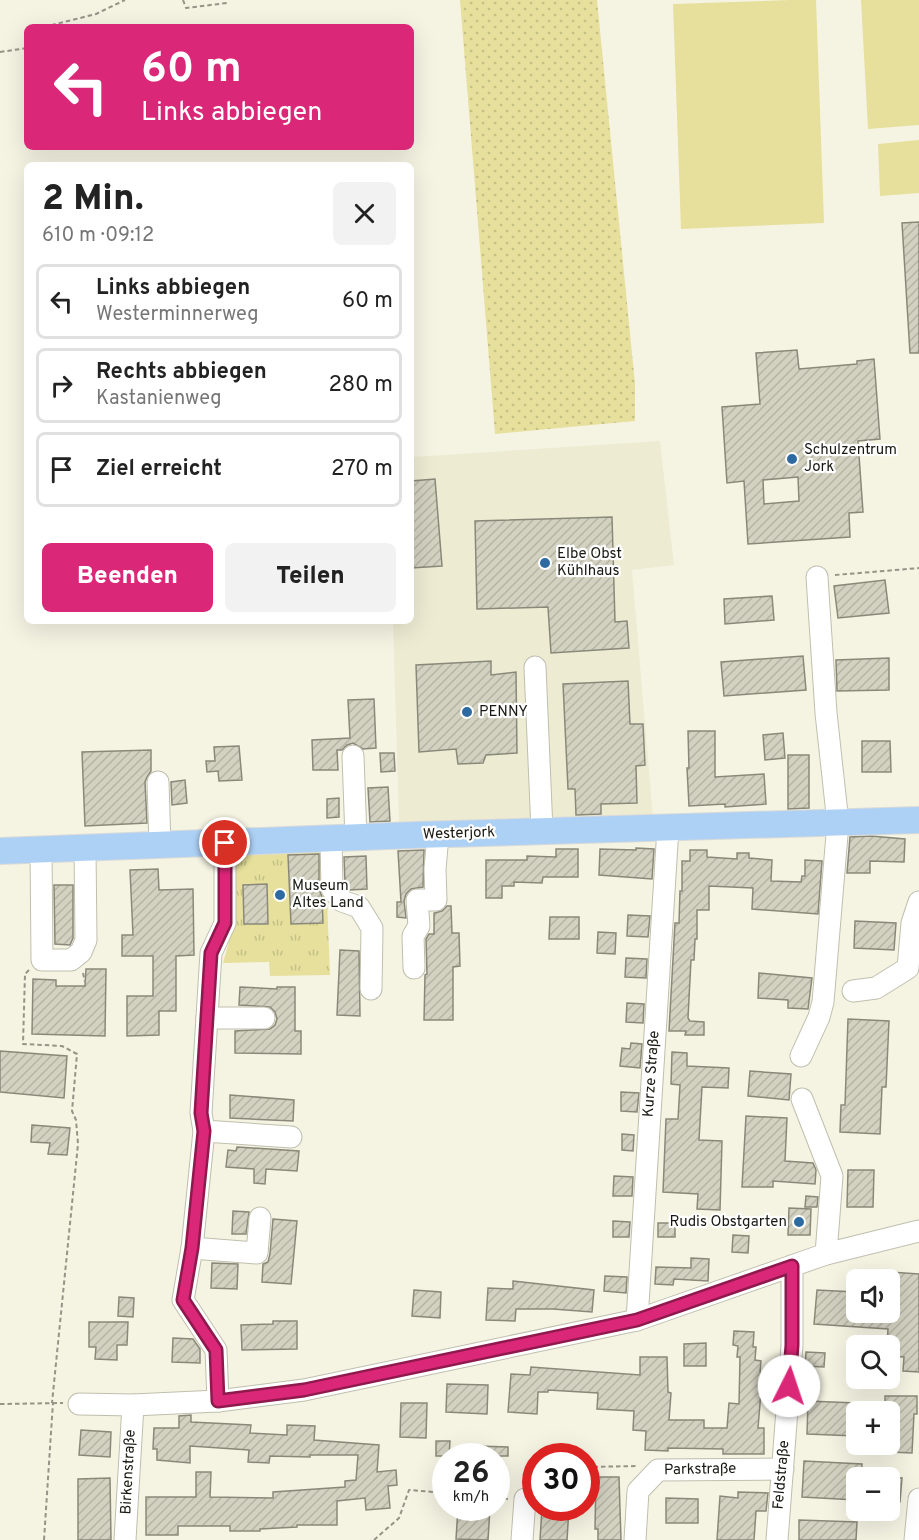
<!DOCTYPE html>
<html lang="de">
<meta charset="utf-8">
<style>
:root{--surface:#fff;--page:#f2f2f2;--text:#222;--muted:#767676;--line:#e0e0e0;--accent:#db2777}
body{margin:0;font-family:Overpass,sans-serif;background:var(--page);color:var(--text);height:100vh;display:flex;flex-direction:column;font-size:22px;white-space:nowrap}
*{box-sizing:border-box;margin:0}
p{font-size:20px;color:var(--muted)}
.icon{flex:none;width:33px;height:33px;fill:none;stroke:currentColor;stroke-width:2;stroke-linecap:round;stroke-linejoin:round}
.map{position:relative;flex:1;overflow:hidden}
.sheet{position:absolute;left:24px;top:162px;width:390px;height:462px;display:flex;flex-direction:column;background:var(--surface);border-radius:9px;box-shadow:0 6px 24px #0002}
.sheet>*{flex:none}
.banner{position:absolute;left:24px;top:24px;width:390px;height:126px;border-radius:9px;box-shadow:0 6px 24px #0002;background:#db2777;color:#fff;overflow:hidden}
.controls{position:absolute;left:846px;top:1269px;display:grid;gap:12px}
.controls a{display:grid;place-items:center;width:54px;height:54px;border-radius:9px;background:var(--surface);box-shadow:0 6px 24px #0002;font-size:30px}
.speed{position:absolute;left:432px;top:1443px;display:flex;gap:12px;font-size:30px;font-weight:700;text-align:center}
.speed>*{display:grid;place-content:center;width:78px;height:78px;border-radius:50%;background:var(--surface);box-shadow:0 6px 24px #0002;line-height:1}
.speed small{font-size:15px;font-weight:400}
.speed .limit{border:9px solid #d22;background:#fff;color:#111}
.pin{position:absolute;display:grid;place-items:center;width:51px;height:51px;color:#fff;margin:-26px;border:3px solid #fff;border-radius:50%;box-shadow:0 2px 6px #0007}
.me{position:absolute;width:66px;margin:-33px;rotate:4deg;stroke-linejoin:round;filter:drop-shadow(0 0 4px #0008)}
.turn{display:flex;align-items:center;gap:21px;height:126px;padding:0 18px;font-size:27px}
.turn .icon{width:78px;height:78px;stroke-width:2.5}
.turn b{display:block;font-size:42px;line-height:51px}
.round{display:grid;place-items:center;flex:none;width:63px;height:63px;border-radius:9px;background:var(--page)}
.overview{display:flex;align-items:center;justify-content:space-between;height:102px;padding:0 18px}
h1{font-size:36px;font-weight:800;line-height:45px}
.button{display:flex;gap:12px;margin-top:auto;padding:12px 18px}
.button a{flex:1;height:69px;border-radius:9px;background:var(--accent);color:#fff;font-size:24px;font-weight:800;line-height:69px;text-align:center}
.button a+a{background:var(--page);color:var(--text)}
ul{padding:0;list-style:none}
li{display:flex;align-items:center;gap:18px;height:75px;margin:0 12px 9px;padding:0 6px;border:3px solid var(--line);border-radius:9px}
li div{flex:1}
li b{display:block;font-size:22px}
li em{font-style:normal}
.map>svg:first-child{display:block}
.built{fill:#edebd2}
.grass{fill:url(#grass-dots)}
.park{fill:url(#park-tufts)}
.pitch{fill:#e6e09c}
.building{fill:url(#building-hatch);stroke:#8a8979;stroke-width:1.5;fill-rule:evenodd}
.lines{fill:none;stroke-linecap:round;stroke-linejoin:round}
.minor-casing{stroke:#c0bfae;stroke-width:23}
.major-casing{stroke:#dadad9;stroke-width:28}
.path{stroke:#949487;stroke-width:2;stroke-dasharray:4.5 3;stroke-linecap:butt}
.minor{stroke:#fff;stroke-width:21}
.major{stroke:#add1f5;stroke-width:26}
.route-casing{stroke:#8e194d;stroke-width:15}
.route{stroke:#db2777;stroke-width:10}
.poi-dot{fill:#2e6aa2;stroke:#fff;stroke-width:2}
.labels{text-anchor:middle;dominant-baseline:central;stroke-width:4.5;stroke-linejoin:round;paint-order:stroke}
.poi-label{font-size:15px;fill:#191913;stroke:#fff;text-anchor:start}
.street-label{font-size:15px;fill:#191913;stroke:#fff}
</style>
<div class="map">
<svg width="919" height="1540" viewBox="0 0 919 1540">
<defs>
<pattern id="grass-dots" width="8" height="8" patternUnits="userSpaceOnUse" patternTransform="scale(1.5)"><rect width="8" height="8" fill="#e6e09c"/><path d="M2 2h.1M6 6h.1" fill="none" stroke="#c5c086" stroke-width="1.8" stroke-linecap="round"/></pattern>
<pattern id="park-tufts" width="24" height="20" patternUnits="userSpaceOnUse" patternTransform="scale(1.5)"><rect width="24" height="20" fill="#e6e09c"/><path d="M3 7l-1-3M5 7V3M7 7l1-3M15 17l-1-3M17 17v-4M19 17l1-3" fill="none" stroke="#c5c086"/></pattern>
<pattern id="building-hatch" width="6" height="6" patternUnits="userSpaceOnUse" patternTransform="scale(1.5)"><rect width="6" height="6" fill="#d3d2c1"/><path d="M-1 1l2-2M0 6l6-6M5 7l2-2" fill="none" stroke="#b5b4a5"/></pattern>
</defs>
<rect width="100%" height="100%" fill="#f5f4e3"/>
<!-- built -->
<path class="built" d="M660,441L674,565L632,570L653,818L399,822L393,621H411V457Z"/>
<!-- grass -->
<path class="grass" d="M460,0H597L635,384V421L495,434Z"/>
<!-- park -->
<path class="park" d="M325,847L330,975L270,976L269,962L223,963L232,931L236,859L248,851Z"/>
<!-- pitch -->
<g class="pitch">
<path d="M790,0H816L824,223L681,229L673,4Z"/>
<path d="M861,0H919V125L868,129Z"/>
<path d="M919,140V193L880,196L878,144Z"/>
</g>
<!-- building -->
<g class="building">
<path d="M919,222V353H910L902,223Z"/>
<path d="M797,350L799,369L857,364V361L874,359L880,439L858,441L863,512L849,513L850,537L748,544L744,481L727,483L722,407L760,404L756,353ZM798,477L799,501L764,504L763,480Z"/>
<path d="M435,479L442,566L411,568V481Z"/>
<path d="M612,517L615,622L627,621L629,648L551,653L548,607L477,609L475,521Z"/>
<path d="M885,580L889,613L838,618L834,586Z"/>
<path d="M772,596L774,620L725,624L724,599Z"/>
<path d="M803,656L806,690L724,696L721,662Z"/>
<path d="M889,658V690L837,691L836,660Z"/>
<path d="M491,661V675L516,672L517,753L486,755L483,763L458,764L456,749L419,752L416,665Z"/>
<path d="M628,681L630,724H643L645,765L636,766L637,803L601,804V814L576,815L575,789H568L563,684Z"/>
<path d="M374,699L376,748L363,749L353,743L347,745L342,750H337L338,770H313L312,740L350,738L348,700Z"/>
<path d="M688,731H715V777L764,774L766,804L725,807V804L689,806L687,768H689Z"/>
<path d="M783,733L785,758L765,760L763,735Z"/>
<path d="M862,741H890L891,772H862Z"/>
<path d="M239,746L242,780L219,781L218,771L207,772L206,761H215L214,747Z"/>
<path d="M151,750V771L147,777L145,782L147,823L85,826L82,752Z"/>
<path d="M380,753H394L395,771L381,772Z"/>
<path d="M788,755H809V808L788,809Z"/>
<path d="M185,780L187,803L172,805L171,782Z"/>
<path d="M388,787L390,821L370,822L368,788Z"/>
<path d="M339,798V817L327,818V799Z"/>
<path d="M871,836L905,839L904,862L870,861V873H847L850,837Z"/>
<path d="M636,848L654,849L652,879L599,875L600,849L636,850Z"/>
<path d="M556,849H578V877H543L542,883L514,882V886H502V898H486V860H527V856L556,857Z"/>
<path d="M424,850L423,887L411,889L406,894L404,901L406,918L397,917V902H401L398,851Z"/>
<path d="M690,850H707V857L737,859V853H749V858L772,860L771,881L801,882L802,876H805V860L822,861L818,914L752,909L753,888L709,886V910H697V939H695L694,960H691L688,1018L690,1021L704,1022V1035H685L686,1031H669L675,923H679L680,891H682V861H690Z"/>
<path d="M319,854V889L322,897L323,923L291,924L288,855Z"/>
<path d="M366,856L367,889L349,890L345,884L344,857Z"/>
<path d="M158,869L159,890L193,889L194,955L176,956V1011H159V1035L127,1036V996H153V956H122V935H133L130,870Z"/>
<path d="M267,884L268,924H244L243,885Z"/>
<path d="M54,885H73V938L70,945L55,944Z"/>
<path d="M447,906H451L452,933H459L460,966L453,967V1020H424L425,975L427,974L426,939L429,934H434V913L442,911Z"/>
<path d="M628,915L650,916L648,937L627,936Z"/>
<path d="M550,917H579V939H549Z"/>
<path d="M855,921L896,923L894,950L854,948Z"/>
<path d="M598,932L616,933L615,954L597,953Z"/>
<path d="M340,950L359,951L360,1016L337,1015Z"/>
<path d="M626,958L647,959L646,978L625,977Z"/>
<path d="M86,969H106L105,1036L32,1034L33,979L56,980V986H85Z"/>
<path d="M759,973L812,978L808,1009L788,1008V1000L758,998Z"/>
<path d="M240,987L277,989V987H295V1031H301V1054L235,1053V1031L270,1029L275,1025L277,1019L275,1012L270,1007L239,1005Z"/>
<path d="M627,1003L644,1004L643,1023L626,1022Z"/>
<path d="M848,1019L889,1021L886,1087H882L880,1134L840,1132L841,1105H845Z"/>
<path d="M631,1043L642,1044L640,1068L620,1066L622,1048L630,1049Z"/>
<path d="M0,1051L67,1056L64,1098L0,1092Z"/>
<path d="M672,1052L687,1053V1066L729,1068L728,1088L702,1087L699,1140L722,1141L720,1210L697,1209L698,1194L663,1192L666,1119H678L680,1085L671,1084Z"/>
<path d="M750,1071L791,1074L789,1100L748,1096Z"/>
<path d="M621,1092L639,1093L637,1112L621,1111Z"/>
<path d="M230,1095L294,1100L293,1121L230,1118Z"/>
<path d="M746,1116L787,1118L785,1161L813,1163L816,1170L815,1184L773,1181V1187H742Z"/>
<path d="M32,1125L70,1128L67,1155L48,1154L50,1143L31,1142Z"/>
<path d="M622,1134L634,1135L633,1151L622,1150Z"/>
<path d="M237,1147L299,1151L297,1171L266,1169L265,1184L254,1183V1169L226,1167L228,1150L236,1151Z"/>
<path d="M848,1170H874L873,1207H847Z"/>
<path d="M614,1176L633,1177L632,1196H613Z"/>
<path d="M806,1196L818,1197L817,1207H805Z"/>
<path d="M789,1208L811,1209L810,1235H788Z"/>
<path d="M233,1211L249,1212L246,1234H232Z"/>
<path d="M273,1219L297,1221L291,1284L262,1282L263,1264L268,1262L270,1254Z"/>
<path d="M613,1221L630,1222L629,1237H613Z"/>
<rect x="658" y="1223" width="17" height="14"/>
<path d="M733,1235L749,1236L748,1253L732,1252Z"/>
<path d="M691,1258L709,1259L708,1281L674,1279L673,1285L655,1284L656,1267L691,1268Z"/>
<path d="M212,1263L238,1264L237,1289L211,1288Z"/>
<path d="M890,1272L919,1274V1372L903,1371L904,1357L890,1356V1346H887L888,1329L814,1324L817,1290L856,1292V1312H890Z"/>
<path d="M605,1276L627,1277L626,1293L604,1291Z"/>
<path d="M513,1281L594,1290L592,1312L553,1309H516L515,1321L486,1320L488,1288L513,1289Z"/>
<path d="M414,1290L441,1292L440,1318L412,1316Z"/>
<path d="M119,1297L134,1298L133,1317L118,1316Z"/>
<path d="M273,1321H297V1349L242,1350L241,1325L273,1324Z"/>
<path d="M89,1322H128L127,1345H117V1360L95,1359L96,1347H89Z"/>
<path d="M734,1331L754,1332L753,1347H756L755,1360L761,1361L760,1372L765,1373L764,1392H761L758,1428H764V1454H723V1449L668,1448V1451L645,1450L646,1431L633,1430L634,1411L597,1409L598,1393L548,1390V1392H538L537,1414L508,1412L511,1374L530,1375L531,1367L640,1375V1357H667L668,1392L671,1393L669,1420H704V1428H727L729,1403L739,1404L740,1357H737L738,1346L733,1345Z"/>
<path d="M173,1338L193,1339L200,1349V1363L172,1362Z"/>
<path d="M706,1343V1366H684V1344Z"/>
<path d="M806,1352L825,1353L824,1367L805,1366Z"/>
<path d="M447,1384L488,1385L487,1414L446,1412Z"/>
<path d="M885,1396H917V1414H914L912,1453L890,1452V1412H885Z"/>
<path d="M808,1401L856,1403V1436L807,1434Z"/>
<path d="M401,1403H427L426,1438L400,1437Z"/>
<path d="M191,1415V1422L251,1425L250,1433L287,1435V1425L315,1426L314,1440L379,1445L377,1472L396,1470L397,1485L388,1486L390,1508L366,1510L365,1498L337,1501V1525H297V1527L260,1529V1531H230V1526H178V1535H146V1497H196V1472H211L210,1497L273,1498V1492L345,1487V1481L356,1480L358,1455H310V1457L270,1456L269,1463L248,1462L249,1450L190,1446V1463L157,1460V1449H153L154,1428H179V1416Z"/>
<path d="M81,1430L111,1432L110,1457L79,1455Z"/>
<path d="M436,1441H450L449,1456H436Z"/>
<path d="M476,1446L508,1447V1456H476Z"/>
<path d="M804,1461L862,1464L861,1478H856V1500L802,1497Z"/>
<path d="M596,1477H619L621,1540H598V1529H595Z"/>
<path d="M890,1477L902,1478L900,1502L890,1501Z"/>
<path d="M110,1478L111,1540H78V1479Z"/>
<path d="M738,1492L768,1493L766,1511H756L754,1540H717L720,1496L738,1498Z"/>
<path d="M666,1498L698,1499V1523H666Z"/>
<path d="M458,1508H490L488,1540L456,1539Z"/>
<path d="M542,1508H569L567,1540H540Z"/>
<path d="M799,1520L857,1522L856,1540H799Z"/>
</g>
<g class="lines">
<defs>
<g id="minor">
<path d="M535,667L542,831"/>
<path d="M353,756L356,838"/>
<path d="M158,782L160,846"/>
<path d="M331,839L332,889L342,901L359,907L372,928L371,989"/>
<path d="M41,850L42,960H71L81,952L86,940L85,848"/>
<path d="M414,968L413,936L419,926L417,900H436L435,869L438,835"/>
<path d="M853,991L876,988L908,968L912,923L919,902"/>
<path d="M207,1018H264"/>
<path d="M801,1056L819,1017L823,1002L838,823L826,713L817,577"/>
<path d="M802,1099L832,1176L826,1254"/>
<path d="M204,1131L291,1137"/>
<path d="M192,1248L257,1253L260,1218"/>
<path d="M637,1320L668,828"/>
<path d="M218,1401L216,1350L183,1300L192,1248L204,1131L201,1113L211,953L225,923V843"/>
<path d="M79,1404L133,1405L218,1401L304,1390L637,1320L826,1254L919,1231"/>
<path d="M125,1540L133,1405"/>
<path d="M522,1540L525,1499"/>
<path d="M635,1540L638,1491L658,1470L783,1469"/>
<path d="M777,1540L792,1345V1266"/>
<path d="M915,1540L919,1499"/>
</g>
<path id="major" d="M0,851L415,835L919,820"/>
</defs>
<!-- minor casing -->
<use href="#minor" class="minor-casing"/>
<!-- major casing -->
<use href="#major" class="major-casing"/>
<!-- path -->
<g class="path">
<path d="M183,0L186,8L227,3"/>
<path d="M44,27L96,14L125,0"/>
<path d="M0,52L27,48"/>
<path d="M835,575L919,568"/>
<path d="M29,970L25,974L23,1044L62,1046L77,1054L72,1111L76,1120L78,1144L52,1403"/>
<path d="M83,973L85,982"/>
<path d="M0,1404L63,1403"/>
<path d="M586,1467L638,1466"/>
<path d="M496,1498L509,1499"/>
<path d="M44,1540L53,1402"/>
<path d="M374,1540L399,1518L409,1490L446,1493"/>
</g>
<!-- minor -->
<use href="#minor" class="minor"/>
<!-- major -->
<use href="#major" class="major"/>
</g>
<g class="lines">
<defs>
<path id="route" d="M225,843V923L211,953L201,1113L204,1131L192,1248L183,1300L216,1350L218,1401L304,1390L637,1320L792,1266V1345L789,1386"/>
</defs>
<!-- route casing -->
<use href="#route" class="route-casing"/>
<!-- route -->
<use href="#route" class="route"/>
</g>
<!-- markers -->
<g class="poi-dot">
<circle cx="792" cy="459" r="6"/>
<circle cx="545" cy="563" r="6"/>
<circle cx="467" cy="712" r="6"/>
<circle cx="280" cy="895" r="6"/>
<circle cx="799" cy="1222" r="6"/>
</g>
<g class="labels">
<!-- poi labels -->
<g class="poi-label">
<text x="804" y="450">Schulzentrum<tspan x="804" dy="17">Jork</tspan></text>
<text x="557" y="554">Elbe Obst<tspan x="557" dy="17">Kühlhaus</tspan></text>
<text x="479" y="712">PENNY</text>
<text x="292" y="886">Museum<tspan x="292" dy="17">Altes Land</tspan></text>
<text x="787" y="1222" text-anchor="end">Rudis Obstgarten</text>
</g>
<!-- street labels -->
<g class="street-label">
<text transform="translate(459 834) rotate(-2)">Westerjork</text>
<text transform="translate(652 1074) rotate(-86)">Kurze Straße</text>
<text transform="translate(700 1470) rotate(-1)">Parkstraße</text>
<text transform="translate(129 1472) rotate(-87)">Birkenstraße</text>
<text transform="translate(782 1475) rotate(-85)">Feldstraße</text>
</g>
</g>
</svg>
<div class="controls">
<a><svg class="icon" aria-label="sound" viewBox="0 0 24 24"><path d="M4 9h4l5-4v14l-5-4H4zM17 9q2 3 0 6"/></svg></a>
<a><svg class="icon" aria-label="search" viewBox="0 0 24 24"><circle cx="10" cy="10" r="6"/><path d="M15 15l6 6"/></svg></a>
<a>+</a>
<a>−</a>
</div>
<div class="speed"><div>26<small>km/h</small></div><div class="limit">30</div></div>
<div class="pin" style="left:225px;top:843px;background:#d93025"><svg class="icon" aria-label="arrive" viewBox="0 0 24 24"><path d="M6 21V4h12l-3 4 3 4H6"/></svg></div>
<svg class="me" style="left:789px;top:1386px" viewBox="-20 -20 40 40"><circle r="19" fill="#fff"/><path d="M0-13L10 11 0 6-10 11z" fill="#db2777"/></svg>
<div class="banner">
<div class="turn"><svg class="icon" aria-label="left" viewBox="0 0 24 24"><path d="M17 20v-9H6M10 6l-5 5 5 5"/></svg><div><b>60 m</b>Links abbiegen</div></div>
</div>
<section class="sheet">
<div class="overview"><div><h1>2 Min.</h1><p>610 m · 09:12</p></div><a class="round"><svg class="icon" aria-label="close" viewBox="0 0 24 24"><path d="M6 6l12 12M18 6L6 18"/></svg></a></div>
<ul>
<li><svg class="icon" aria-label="left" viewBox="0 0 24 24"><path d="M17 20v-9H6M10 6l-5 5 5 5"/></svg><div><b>Links abbiegen</b><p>Westerminnerweg</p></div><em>60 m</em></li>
<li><svg class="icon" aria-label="right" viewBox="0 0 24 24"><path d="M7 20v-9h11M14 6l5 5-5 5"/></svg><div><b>Rechts abbiegen</b><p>Kastanienweg</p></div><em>280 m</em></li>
<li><svg class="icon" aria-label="arrive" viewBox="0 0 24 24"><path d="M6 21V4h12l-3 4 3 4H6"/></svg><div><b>Ziel erreicht</b></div><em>270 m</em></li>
</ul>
<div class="button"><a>Beenden</a><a>Teilen</a></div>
</section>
</div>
